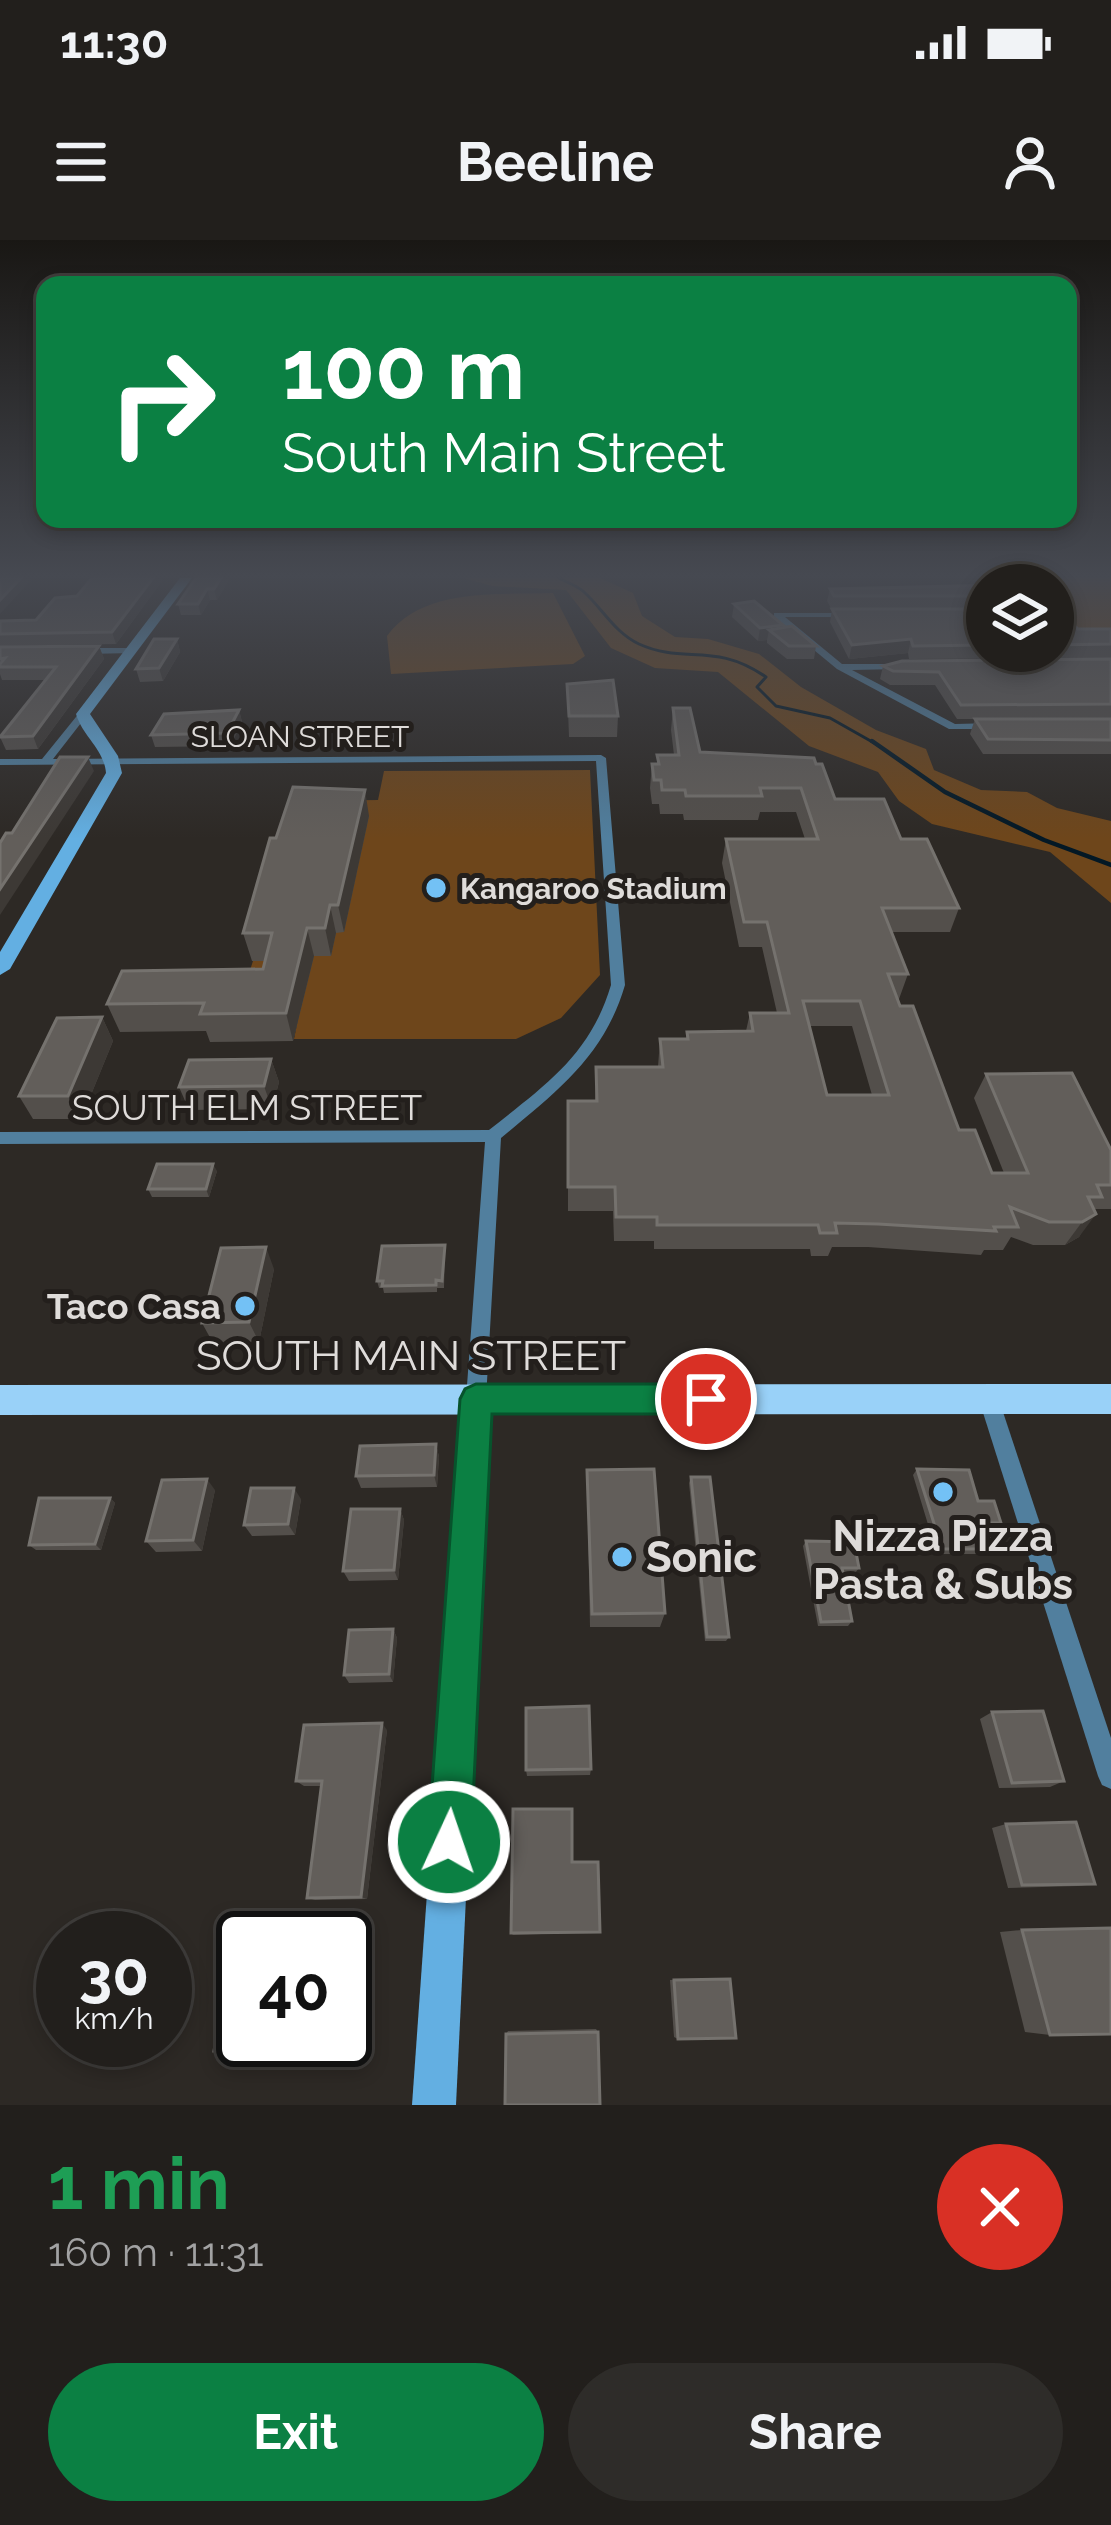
<!DOCTYPE html>
<meta charset="utf-8">
<style>
:root{--surface:#221f1c;--page:#2e2c29;--text:#f1f3f6;--muted:#a2a2a3;--line:#3f3d3b;--accent:#0b8043}
body{margin:0;font-family:Raleway,sans-serif;background:var(--page);color:var(--text);height:100vh;display:flex;flex-direction:column;font-size:45px;white-space:nowrap}
*{box-sizing:border-box;margin:0}
p{font-size:39px;color:var(--muted)}
.icon{flex:none;width:66px;height:66px;fill:none;stroke:currentColor;stroke-width:2;stroke-linecap:round;stroke-linejoin:round}
.map{position:relative;height:1865px;overflow:hidden}
.drawer{display:flex;flex-direction:column;background:var(--surface);flex:1}
.drawer>*{flex:none}
.guide{position:absolute;left:36px;top:36px;width:1041px;height:252px;border-radius:24px;box-shadow:0 6px 18px #0003,0 0 0 3px var(--line);background:#0b8043;color:#fff;overflow:hidden}
.buttons{position:absolute;left:966px;top:324px;display:grid;gap:24px}
.buttons a{display:grid;place-items:center;width:108px;height:108px;border-radius:50%;background:var(--surface);box-shadow:0 6px 18px #0003,0 0 0 3px var(--line);font-size:60px}
.speed{position:absolute;left:36px;top:1671px;display:flex;gap:24px;font-size:60px;font-weight:700;text-align:center}
.speed>*{display:grid;place-content:center;width:156px;height:156px;border-radius:50%;background:var(--surface);box-shadow:0 6px 18px #0003,0 0 0 3px var(--line);line-height:1}
.speed small{font-size:30px;font-weight:400}
.speed .limit{border:6px solid #111;border-radius:18px;background:#fff;color:#111}
.pin{position:absolute;display:grid;place-items:center;width:102px;height:102px;color:#fff;margin:-51px;border:6px solid #fff;border-radius:50%;box-shadow:0 3px 12px #0007}
.me{position:absolute;width:132px;margin:-66px;rotate:3deg;stroke-linejoin:round;filter:drop-shadow(0 0 9px #0008)}
.turn{display:flex;align-items:center;gap:42px;height:252px;padding:0 48px;font-size:54px}
.turn .icon{width:156px;height:156px;stroke-width:2.5}
.turn b{display:block;font-size:84px;line-height:102px}
.round{display:grid;place-items:center;flex:none;width:126px;height:126px;border-radius:63px;background:var(--page)}
.summary{display:flex;align-items:center;justify-content:space-between;height:204px;padding:0 48px}
h1{font-size:72px;font-weight:700;line-height:90px;color:#1e9e55}
.button{display:flex;gap:24px;margin-top:auto;padding:24px 48px}
.button a{flex:1;height:138px;border-radius:72px;background:var(--accent);color:#fff;font-size:48px;font-weight:700;line-height:138px;text-align:center}
.button a+a{background:var(--page);color:var(--text)}
.status{display:flex;justify-content:space-between;align-items:center;height:84px;padding:0 60px;background:var(--surface);direction:ltr}
.status svg{height:33px;fill:currentColor}
header{display:flex;justify-content:space-between;align-items:center;height:156px;padding:0 48px;background:var(--surface);font-size:54px;font-weight:700}
.map>svg:first-child{display:block}
.green{fill:#6e461b}
.lines{fill:none;stroke-linecap:round;stroke-linejoin:round}
.stream-far1{stroke:#031825;stroke-width:3}
.stream{stroke:#031825;stroke-width:4.5}
.street{fill:#517f9e;fill-rule:evenodd}
.secondary{fill:#63afe2;fill-rule:evenodd}
.primary{fill:#99d1f8;fill-rule:evenodd}
.wall{fill:#534f4b;fill-rule:evenodd}
.shaded-wall{fill:#3d3935}
.building{fill:#625e5a;stroke:#75726e;stroke-width:3;fill-rule:evenodd}
.route{fill:#0b8043;stroke:#07532c;stroke-width:3}
.poi-dot{fill:#73c1f5;stroke:#231f1c;stroke-width:4.5}
.labels{text-anchor:middle;dominant-baseline:central;stroke-width:10;stroke-linejoin:round;paint-order:stroke}
.far-street-label{font-size:30px;fill:#dfdcda;stroke:#231f1c}
.far-poi-label{font-size:30px;font-weight:bold;fill:#dfdcda;stroke:#231f1c;text-anchor:start}
.street-label{font-size:36px;fill:#dfdcda;stroke:#231f1c}
.poi-label{font-size:36px;font-weight:bold;fill:#dfdcda;stroke:#231f1c;text-anchor:end}
.near-street-label{font-size:42px;fill:#dfdcda;stroke:#231f1c}
.near-poi-label{font-size:42px;font-weight:bold;fill:#dfdcda;stroke:#231f1c}
</style>
<div class="status"><b>11:30</b><svg viewBox="0 0 49 12"><path d="M0 12V9h3v3zM5 12V6h3v6zM10 12V3h3v9zM15 12V0h3v12zM26 1h20v11H26zM47 4h2v5h-2z"/></svg></div>
<header><svg class="icon" aria-label="menu" viewBox="0 0 24 24"><path d="M4 6h16M4 12h16M4 18h16"/></svg>Beeline<svg class="icon" aria-label="person" viewBox="0 0 24 24"><circle cx="12" cy="8" r="4"/><path d="M4 21q1-7 8-7t8 7"/></svg></header>
<div class="map">
<svg width="1111" height="1865" viewBox="0 0 1111 1865">
<rect width="100%" height="100%" fill="#2d2925"/>
<!-- green -->
<g class="green">
<path d="M464,338H600L633,353L642,376L675,397L708,399L759,414L801,447L876,490L926,509L934,530L981,550L1027,552L1057,568L1111,581V663L1050,612L932,584L899,561L878,532L809,506L718,432L655,428L611,408L566,350L492,346Z"/>
<path d="M1024,338H1111V394L1079,389L1053,367V345H1032Z"/>
<path d="M553,353L585,416L573,424L391,434L387,396C422,347 498,355 553,353Z"/>
<path d="M590,530L600,735L561,778L516,799H294L305,745L245,746L304,561L378,560L384,531Z"/>
</g>
<g class="lines">
<!-- stream-far1 -->
<path class="stream-far1" d="M559,338C566,342 578,346 584,352C602,368 615,393 639,404C685,425 714,401 766,437L757,447L776,466L830,478L876,504"/>
<!-- stream -->
<path class="stream" d="M872,501L945,552L1044,600L1111,625"/>
<!-- street -->
<g class="street">
<path d="M774,373H857L854,377H785L842,424H903V428L900,429L852,430L955,484L995,483L1000,486L995,489H949L837,429L774,377Z"/>
<path d="M131,408L134,409V413L84,414L80,411L84,408Z"/>
<path d="M83,471L88,474L53,519L601,515L606,518L625,745C604,817 556,852 501,898L486,1159L483,1165L476,1168L469,1165L466,1159L485,902L0,904V892L489,890C544,846 590,816 611,745L596,521L0,525V519H42L80,472Z"/>
<path d="M989,1151L996,1154L999,1160L1111,1498V1549L1102,1545L1098,1536L979,1160L982,1154Z"/>
</g>
<!-- secondary -->
<g class="secondary">
<path d="M180,338H192L90,474L118,516L122,533L10,729L0,735V712L106,533C104,509 83,497 76,474Z"/>
<path d="M476,1146L486,1150L490,1159L456,1865H412L462,1159L466,1150Z"/>
</g>
<!-- primary -->
<path class="primary" d="M1111,1144V1174L0,1175V1145Z"/>
</g>
<!-- wall -->
<g class="wall">
<path d="M92,338H164L116,404L0,406V381L36,380L77,356Z"/>
<path d="M196,338H230L217,360H210L201,375H181L178,364Z"/>
<path d="M992,339L1032,345H987V368H831L827,361L830,349L990,345Z"/>
<path d="M734,364L816,406L814,419H787L767,403V400L758,401L732,377Z"/>
<path d="M1053,365L1078,389H1111V418L909,419L908,413L849,419L830,382L832,369H987V411H1053Z"/>
<path d="M177,399L180,412L163,441L140,442L136,429Z"/>
<path d="M99,406L104,419L38,509L6,510L0,497L46,440H2L0,434V407Z"/>
<path d="M1111,419V514H983L970,494L975,479H957L935,445H890L880,439L883,426Z"/>
<path d="M567,444L618,476L617,497H569Z"/>
<path d="M673,468L700,512L835,559L901,599L959,668L950,692H892L908,734L899,759H897L959,890L992,933H1004L974,858L986,834L1111,910V969H1094L1079,997L1065,1005H1033L1011,997L1003,1010H984L981,1015L868,1007H832L828,1016H811L810,1009H654V1001H614L613,971H568V861H595L596,827H658L660,799H686L687,792L746,791L750,773H777L762,707H739L722,623L726,599H805L796,572H760L758,580H684L683,574H660L659,564H652L650,548L652,524H657V515H674L671,490ZM809,786H852L872,855H827Z"/>
<path d="M239,470L242,482L230,506L155,507L151,495Z"/>
<path d="M369,576L344,692L336,693L331,716H314L293,801L210,802L206,791L120,792L107,764L263,729L265,721H252L243,693L276,598Z"/>
<path d="M102,777L113,801L81,879H33L19,856Z"/>
<path d="M271,819L279,842L272,869L189,870L179,847Z"/>
<path d="M217,931L209,957H152L148,949Z"/>
<path d="M445,1005L444,1048H437V1052L384,1053L383,1048H379L377,1041Z"/>
<path d="M274,1029L259,1102L213,1103L202,1083Z"/>
<path d="M436,1204L439,1217L437,1247L361,1248L356,1236Z"/>
<path d="M917,1229L978,1261L1001,1283L995,1289H987L993,1309L987,1314H937L913,1235Z"/>
<path d="M587,1230L665,1373L660,1387H590Z"/>
<path d="M691,1237L729,1397L726,1401H705L689,1243Z"/>
<path d="M215,1250L202,1311L156,1312L146,1301Z"/>
<path d="M110,1258L115,1263L101,1310H36L29,1305Z"/>
<path d="M301,1259L295,1295L252,1296L244,1285Z"/>
<path d="M400,1269L404,1280L398,1340L349,1341L343,1331Z"/>
<path d="M806,1301L859,1328L855,1333H843L852,1381L848,1386H818L803,1306Z"/>
<path d="M393,1389L397,1398L393,1442L349,1443L344,1435Z"/>
<path d="M992,1472L1064,1541L1050,1547L999,1548L980,1479Z"/>
<path d="M387,1490L367,1659L315,1660L307,1658L321,1546H304L296,1541Z"/>
<path d="M591,1529L590,1535L527,1536L526,1530Z"/>
<path d="M1006,1584L1095,1644L1078,1646L1008,1648L992,1588Z"/>
<path d="M1022,1690L1050,1795L1025,1792L1000,1692Z"/>
<path d="M600,1692L513,1695L511,1693Z"/>
<path d="M730,1739L678,1799L674,1797L670,1740Z"/>
<path d="M596,1789L598,1792L506,1794L508,1791Z"/>
</g>
<!-- shaded-wall -->
<g class="shaded-wall">
<path d="M21,338H33L0,374V360Z"/>
<path d="M153,338H164L116,404L112,392Z"/>
<path d="M221,338H230L217,360L214,349Z"/>
<path d="M207,349L210,360L201,375L198,364Z"/>
<path d="M783,385L781,398L769,390L767,400L758,401L760,388Z"/>
<path d="M177,399L180,412L163,441L159,428Z"/>
<path d="M911,399L908,413L849,419L852,405Z"/>
<path d="M99,406L104,419L38,509L33,496Z"/>
<path d="M239,470L242,482L230,506L227,493Z"/>
<path d="M88,517L94,531L0,675V649Z"/>
<path d="M365,550L369,576L344,692L338,665Z"/>
<path d="M330,665L336,693L331,716L325,688Z"/>
<path d="M307,688L314,716L293,801L286,773Z"/>
<path d="M102,777L113,801L81,879L68,856Z"/>
<path d="M271,819L279,842L272,869L264,846Z"/>
<path d="M213,924L217,931L209,957L206,949Z"/>
<path d="M1096,974L1079,997L1065,1005L1082,982Z"/>
<path d="M266,1007L274,1029L259,1102L249,1082Z"/>
<path d="M436,1204L439,1217L437,1247L434,1235Z"/>
<path d="M207,1239L215,1250L202,1311L193,1300Z"/>
<path d="M294,1248L301,1259L295,1295L288,1284Z"/>
<path d="M110,1258L115,1263L101,1310L95,1304Z"/>
<path d="M400,1269L404,1280L398,1340L394,1330Z"/>
<path d="M393,1389L397,1398L393,1442L389,1434Z"/>
<path d="M382,1483L387,1490L367,1659L361,1657Z"/>
<path d="M285,1800H298L297,1806L284,1810Z"/>
</g>
<!-- building -->
<g class="building">
<path d="M0,338H21L0,360Z"/>
<path d="M92,338H153L112,392L0,394V381L36,380L55,358L77,356Z"/>
<path d="M196,338H221L214,349H207L198,364H178Z"/>
<path d="M1025,338L1032,345H987V356H834L830,349L1000,345L992,339Z"/>
<path d="M754,361L783,385L760,388L734,364Z"/>
<path d="M1053,365L1078,389H1111V404L1053,405Z"/>
<path d="M832,369H987V405L913,406L911,399L852,405Z"/>
<path d="M792,386L816,406H789L769,390Z"/>
<path d="M154,399H177L159,428L136,429Z"/>
<path d="M99,406L33,496L0,497L56,427H0V424L5,418L0,419V407Z"/>
<path d="M1111,419V464L961,465L939,432L893,431L883,426L902,421Z"/>
<path d="M613,440L618,476H569L567,444Z"/>
<path d="M673,468H690L700,512L814,518L816,524H822L835,559H884L901,599H927L959,668H882L908,734H888L900,766H913L959,890H975L992,933H1028L986,834L1072,833L1111,910V945H1097L1102,957H1088L1096,974L1082,982H1049L1010,967L1018,987H994L996,991L878,984L835,983L837,993H820L818,985H657V977H616L615,947H568V861H597L596,827H663L660,799H688L687,792L753,791L750,773H789L767,682H744L726,599H818L801,548H760L762,556H686L685,550H662L661,540H654L652,524H659L657,515H679ZM803,761H860L889,855H827Z"/>
<path d="M239,470L227,493L151,495L164,474Z"/>
<path d="M975,479H1111V500L988,499Z"/>
<path d="M60,517H88L0,649V603L6,593H12Z"/>
<path d="M293,547L365,550L338,665H330L325,688H307L286,773L200,774L204,763L107,764L122,731L263,729L272,693H243L270,598H276Z"/>
<path d="M102,777L68,856H19L57,778Z"/>
<path d="M271,819L264,846L179,847L189,820Z"/>
<path d="M157,924H213L206,949H148Z"/>
<path d="M445,1005L442,1041L436,1040V1045L382,1046L383,1041H377L382,1006Z"/>
<path d="M266,1007L249,1082L202,1083L221,1008Z"/>
<path d="M436,1204L434,1235L356,1236L360,1206Z"/>
<path d="M654,1229L665,1373L592,1374L587,1230Z"/>
<path d="M917,1229L969,1230L978,1261H994L1001,1283H985L993,1309H942Z"/>
<path d="M691,1237H710L729,1397H707Z"/>
<path d="M207,1239L193,1300L146,1301L162,1240Z"/>
<path d="M251,1248H294L288,1284L244,1285Z"/>
<path d="M39,1258H110L95,1304L29,1305Z"/>
<path d="M351,1269H400L394,1330L343,1331Z"/>
<path d="M806,1301L854,1302L859,1328H842L852,1381L821,1382Z"/>
<path d="M393,1389L389,1434L344,1435L349,1390Z"/>
<path d="M589,1466L591,1529L526,1530V1468Z"/>
<path d="M1043,1471L1064,1541L1012,1543L992,1472Z"/>
<path d="M382,1483L361,1657L307,1658L322,1541H296L304,1485Z"/>
<path d="M513,1569H572V1622H598L600,1692L511,1693Z"/>
<path d="M1076,1582L1095,1644L1022,1645L1006,1584Z"/>
<path d="M1111,1688V1794L1050,1795L1022,1690Z"/>
<path d="M230,1713H243V1800H285L284,1810L214,1811Z"/>
<path d="M730,1739L736,1798L678,1799L674,1740Z"/>
<path d="M598,1792L600,1865H505L506,1794Z"/>
</g>
<!-- sky -->
<linearGradient id="sky" x2="0" y2="1"><stop stop-color="#191714"/><stop offset="0.56" stop-color="#464951"/><stop offset="1" stop-color="#464951" stop-opacity="0"/></linearGradient>
<rect width="1111" height="599" fill="url(#sky)"/>
<!-- route -->
<path class="route" d="M476,1144H706L718,1149L723,1159L718,1170L706,1174H492L471,1602L465,1617L449,1623L434,1617L428,1602L460,1159L465,1149Z"/>
<!-- markers -->
<g class="poi-dot">
<circle cx="436" cy="648" r="12"/>
<circle cx="245" cy="1066" r="12"/>
<circle cx="943" cy="1252" r="12"/>
<circle cx="622" cy="1317" r="12"/>
</g>
<g class="labels">
<!-- far-street labels -->
<g class="far-street-label">
<text x="300" y="496">SLOAN STREET</text>
</g>
<!-- far-poi labels -->
<g class="far-poi-label">
<text x="460" y="648">Kangaroo Stadium</text>
</g>
<!-- street labels -->
<g class="street-label">
<text x="247" y="867">SOUTH ELM STREET</text>
</g>
<!-- poi labels -->
<g class="poi-label">
<text x="221" y="1066">Taco Casa</text>
</g>
<!-- near-street labels -->
<g class="near-street-label">
<text x="411" y="1115">SOUTH MAIN STREET</text>
</g>
<!-- near-poi labels -->
<g class="near-poi-label">
<text x="943" y="1296">Nizza Pizza<tspan x="943" dy="48">Pasta &amp; Subs</tspan></text>
<text x="646" y="1317" text-anchor="start">Sonic</text>
</g>
</g>
</svg>
<div class="buttons">
<a><svg class="icon" aria-label="layers" viewBox="0 0 24 24"><path d="M12 4l9 5-9 5-9-5zM3 14l9 5 9-5"/></svg></a>
</div>
<div class="speed"><div>30<small>km/h</small></div><div class="limit">40</div></div>
<div class="pin" style="left:706px;top:1159px;background:#d93025"><svg class="icon" aria-label="arrive" viewBox="0 0 24 24"><path d="M6 21V4h12l-3 4 3 4H6"/></svg></div>
<svg class="me" style="left:449px;top:1602px" viewBox="-20 -20 40 40"><circle r="17" fill="#0b8043" stroke="#fff" stroke-width="3"/><path d="M0-11L8 9 0 5-8 9z" fill="#fff"/></svg>
<div class="guide">
<div class="turn"><svg class="icon" aria-label="right" viewBox="0 0 24 24"><path d="M7 20v-9h11M14 6l5 5-5 5"/></svg><div><b>100 m</b>South Main Street</div></div>
</div>
</div>
<section class="drawer">
<div class="summary"><div><h1>1 min</h1><p>160 m · 11:31</p></div><a class="round" style="background:#d93025;color:#fff"><svg class="icon" aria-label="close" viewBox="0 0 24 24"><path d="M6 6l12 12M18 6L6 18"/></svg></a></div>
<div class="button"><a>Exit</a><a>Share</a></div>
</section>
